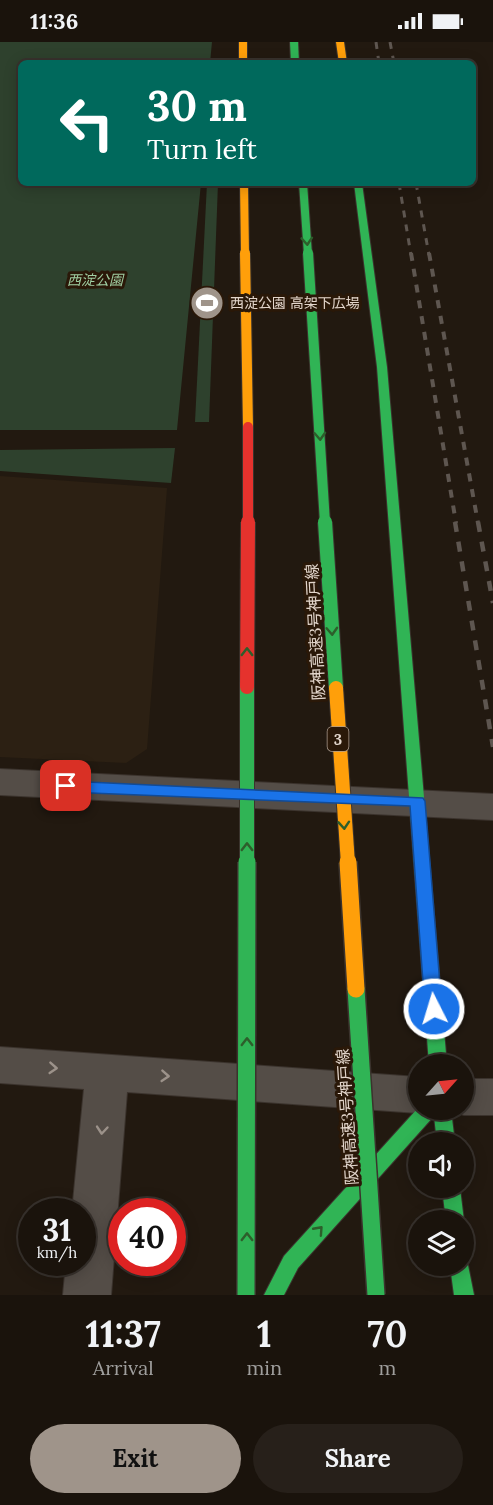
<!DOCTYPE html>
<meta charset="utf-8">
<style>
:root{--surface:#1a130c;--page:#27201a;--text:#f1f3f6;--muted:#9f9e9d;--line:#38322d;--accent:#9f948a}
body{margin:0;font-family:Lora,"Noto Sans JP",serif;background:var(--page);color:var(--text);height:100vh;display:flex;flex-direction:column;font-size:22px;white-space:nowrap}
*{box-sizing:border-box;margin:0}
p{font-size:20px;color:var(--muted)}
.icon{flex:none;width:33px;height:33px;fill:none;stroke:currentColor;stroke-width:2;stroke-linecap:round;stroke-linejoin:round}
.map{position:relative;height:1253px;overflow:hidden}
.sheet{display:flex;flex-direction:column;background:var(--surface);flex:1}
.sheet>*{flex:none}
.hud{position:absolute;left:18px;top:18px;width:458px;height:126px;border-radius:9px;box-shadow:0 3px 15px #0003,0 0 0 2px var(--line);background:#00695c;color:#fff;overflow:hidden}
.needle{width:39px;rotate:63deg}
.fabs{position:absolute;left:408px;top:1012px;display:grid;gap:12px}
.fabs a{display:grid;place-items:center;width:66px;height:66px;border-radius:50%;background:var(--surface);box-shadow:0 3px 15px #0003,0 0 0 2px var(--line);font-size:30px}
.speed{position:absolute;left:18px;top:1156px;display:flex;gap:12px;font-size:30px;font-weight:700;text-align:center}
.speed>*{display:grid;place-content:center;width:78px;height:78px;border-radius:50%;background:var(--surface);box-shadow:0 3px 15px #0003,0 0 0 2px var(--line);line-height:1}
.speed small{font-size:15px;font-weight:400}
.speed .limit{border:9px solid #d22;background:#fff;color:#111}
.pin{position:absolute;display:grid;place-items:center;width:51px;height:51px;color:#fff;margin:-26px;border-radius:12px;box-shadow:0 3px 9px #0006}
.me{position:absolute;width:66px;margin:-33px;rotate:355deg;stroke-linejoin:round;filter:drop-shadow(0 0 4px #0008)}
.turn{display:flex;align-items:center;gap:21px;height:126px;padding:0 30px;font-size:27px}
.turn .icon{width:78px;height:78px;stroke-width:2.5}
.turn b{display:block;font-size:42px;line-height:51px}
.eta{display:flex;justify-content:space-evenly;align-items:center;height:102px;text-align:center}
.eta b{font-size:36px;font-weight:700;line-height:42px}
.action{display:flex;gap:12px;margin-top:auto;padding:12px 30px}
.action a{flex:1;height:69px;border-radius:36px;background:var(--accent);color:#111;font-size:24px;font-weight:700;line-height:69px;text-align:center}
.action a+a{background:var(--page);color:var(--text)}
.status{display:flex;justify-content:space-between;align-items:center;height:42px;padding:0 30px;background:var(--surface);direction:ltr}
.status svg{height:16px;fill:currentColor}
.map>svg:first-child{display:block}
.commercial{fill:#2c2013}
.green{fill:#2e412d}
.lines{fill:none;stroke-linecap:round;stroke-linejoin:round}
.street-casing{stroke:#3b332d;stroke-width:2}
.fast-casing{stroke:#3b332d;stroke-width:2}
.slow-casing{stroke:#3b332d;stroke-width:2}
.street{fill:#544d47;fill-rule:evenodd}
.fast{fill:#30b455;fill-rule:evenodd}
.slow{fill:#ff9f0a;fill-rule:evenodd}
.rail-far2{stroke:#5e5650;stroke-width:3;stroke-dasharray:7 7;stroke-linecap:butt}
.rail-far1{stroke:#5e5650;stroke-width:4;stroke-dasharray:8 8;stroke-linecap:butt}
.rail{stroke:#5e5650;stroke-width:4.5;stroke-dasharray:10 10;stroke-linecap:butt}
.fast-bridge-far3-casing{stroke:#3b332d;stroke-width:10;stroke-linecap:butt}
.fast-bridge-far2-casing{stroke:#3b332d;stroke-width:12;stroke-linecap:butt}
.fast-bridge-far1-casing{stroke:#3b332d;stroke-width:16;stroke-linecap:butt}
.fast-bridge-casing{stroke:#3b332d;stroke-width:20;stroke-linecap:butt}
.slow-bridge-far3-casing{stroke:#3b332d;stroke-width:10;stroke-linecap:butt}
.slow-bridge-far2-casing{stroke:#3b332d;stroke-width:12;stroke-linecap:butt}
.slow-bridge-far1-casing{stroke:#3b332d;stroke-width:16;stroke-linecap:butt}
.slow-bridge-casing{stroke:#3b332d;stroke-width:20;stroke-linecap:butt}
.jam-bridge-far1-casing{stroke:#3b332d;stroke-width:12;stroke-linecap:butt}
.jam-bridge-casing{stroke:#3b332d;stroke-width:16;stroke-linecap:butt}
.fast-bridge-far3{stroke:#30b455;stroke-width:8}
.fast-bridge-far2{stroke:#30b455;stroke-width:10}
.fast-bridge-far1{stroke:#30b455;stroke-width:14}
.fast-bridge{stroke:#30b455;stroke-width:17}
.slow-bridge-far3{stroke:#ff9f0a;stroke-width:8}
.slow-bridge-far2{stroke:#ff9f0a;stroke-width:10}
.slow-bridge-far1{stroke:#ff9f0a;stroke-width:14}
.slow-bridge{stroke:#ff9f0a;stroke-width:17}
.jam-bridge-far1{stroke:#e5322d;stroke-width:10}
.jam-bridge{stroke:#e5322d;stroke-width:14}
.oneway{stroke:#2d5e2b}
.oneway2{stroke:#9c928a}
.route{fill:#1a73e8;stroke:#114b97;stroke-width:1.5}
.labels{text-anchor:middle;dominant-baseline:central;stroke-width:6;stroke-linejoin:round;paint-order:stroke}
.far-park-label{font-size:14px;font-style:italic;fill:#a0cfa3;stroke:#2a1808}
.far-poi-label{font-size:14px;fill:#e3d6cc;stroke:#2a1808;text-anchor:start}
.shield{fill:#2a1808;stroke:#ac9d91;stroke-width:1.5}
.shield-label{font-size:15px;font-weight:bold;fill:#e3d6cc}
.street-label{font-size:16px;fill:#e3d6cc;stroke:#2a1808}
</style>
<div class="status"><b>11:36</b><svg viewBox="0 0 49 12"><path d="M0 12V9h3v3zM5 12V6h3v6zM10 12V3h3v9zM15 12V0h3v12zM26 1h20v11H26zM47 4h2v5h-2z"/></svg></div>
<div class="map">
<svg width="493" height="1253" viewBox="0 0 493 1253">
<rect width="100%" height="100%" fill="#221910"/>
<!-- commercial -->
<path class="commercial" d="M0,434L167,446L147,707L126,721L0,715Z"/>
<!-- green -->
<g class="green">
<path d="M0,0H212L210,21H21V141H201L177,388H0Z"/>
<path d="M207,141H218L209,380H195Z"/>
<path d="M175,406L171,441L0,429V408Z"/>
</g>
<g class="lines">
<defs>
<g id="street">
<path d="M0,727L493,752V778L0,753Z"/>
<path d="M0,1005L418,1035V1068H427L418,1071L127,1050L111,1253H63L66,1221H82V1170H72L84,1047L0,1041Z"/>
<path d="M464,1037H493V1073H464L449,1068H464Z"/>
</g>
<g id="fast">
<path d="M290,0H298L299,21H291Z"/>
<path d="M354,141H362L387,325L447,1023H429L377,325Z"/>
<path d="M418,1066V1068H451L455,1101H437L434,1074L298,1226L284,1253H264L284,1214Z"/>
<path d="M442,1146H460L464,1179V1181V1179H446Z"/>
<path d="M464,1216L467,1218L474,1253H454L450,1224H464Z"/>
</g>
<g id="slow">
<rect x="239" y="0" width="8" height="21"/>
<path d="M336,0H344L347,21H339Z"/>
</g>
</defs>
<!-- street casing -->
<use href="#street" class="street-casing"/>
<!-- fast casing -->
<use href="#fast" class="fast-casing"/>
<!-- slow casing -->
<use href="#slow" class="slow-casing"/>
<!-- street -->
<use href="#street" class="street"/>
<!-- fast -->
<use href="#fast" class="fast"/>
<!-- slow -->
<use href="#slow" class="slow"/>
<!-- rail-far2 -->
<g class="rail-far2">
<path d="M376,0L379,21"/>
<path d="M390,0L394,21"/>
<path d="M399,141L411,213"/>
<path d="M416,141L429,213"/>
</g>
<!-- rail-far1 -->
<g class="rail-far1">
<path d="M411,211L456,481"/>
<path d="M429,211L478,481"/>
</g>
<!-- rail -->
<g class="rail">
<path d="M455,480L493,705"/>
<path d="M478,480L493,561"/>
</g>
<defs>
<path id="fast-bridge-far3" d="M303,141L308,213"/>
<path id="fast-bridge-far2" d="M308,211L325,481"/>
<g id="fast-bridge-far1">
<path d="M325,480L336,646"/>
<path d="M247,822V645"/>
</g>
<g id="fast-bridge">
<path d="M356,947L376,1253"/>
<path d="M246,1253L247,820"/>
</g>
<path id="slow-bridge-far3" d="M244,141L245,213"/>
<path id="slow-bridge-far2" d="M245,211L248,385"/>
<path id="slow-bridge-far1" d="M336,646L348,822"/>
<path id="slow-bridge" d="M348,820L356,947"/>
<path id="jam-bridge-far1" d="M248,481V385"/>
<path id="jam-bridge" d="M247,645L248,480"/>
</defs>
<!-- fast-bridge-far3 casing -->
<use href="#fast-bridge-far3" class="fast-bridge-far3-casing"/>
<!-- fast-bridge-far2 casing -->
<use href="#fast-bridge-far2" class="fast-bridge-far2-casing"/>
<!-- fast-bridge-far1 casing -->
<use href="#fast-bridge-far1" class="fast-bridge-far1-casing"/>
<!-- fast-bridge casing -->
<use href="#fast-bridge" class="fast-bridge-casing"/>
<!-- slow-bridge-far3 casing -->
<use href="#slow-bridge-far3" class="slow-bridge-far3-casing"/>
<!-- slow-bridge-far2 casing -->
<use href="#slow-bridge-far2" class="slow-bridge-far2-casing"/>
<!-- slow-bridge-far1 casing -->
<use href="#slow-bridge-far1" class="slow-bridge-far1-casing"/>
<!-- slow-bridge casing -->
<use href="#slow-bridge" class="slow-bridge-casing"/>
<!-- jam-bridge-far1 casing -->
<use href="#jam-bridge-far1" class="jam-bridge-far1-casing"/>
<!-- jam-bridge casing -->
<use href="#jam-bridge" class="jam-bridge-casing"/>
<!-- fast-bridge-far3 -->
<use href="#fast-bridge-far3" class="fast-bridge-far3"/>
<!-- fast-bridge-far2 -->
<use href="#fast-bridge-far2" class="fast-bridge-far2"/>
<!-- fast-bridge-far1 -->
<use href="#fast-bridge-far1" class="fast-bridge-far1"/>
<!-- fast-bridge -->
<use href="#fast-bridge" class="fast-bridge"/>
<!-- slow-bridge-far3 -->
<use href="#slow-bridge-far3" class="slow-bridge-far3"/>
<!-- slow-bridge-far2 -->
<use href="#slow-bridge-far2" class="slow-bridge-far2"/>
<!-- slow-bridge-far1 -->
<use href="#slow-bridge-far1" class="slow-bridge-far1"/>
<!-- slow-bridge -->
<use href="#slow-bridge" class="slow-bridge"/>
<!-- jam-bridge-far1 -->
<use href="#jam-bridge-far1" class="jam-bridge-far1"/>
<!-- jam-bridge -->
<use href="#jam-bridge" class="jam-bridge"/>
</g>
<!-- one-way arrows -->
<defs><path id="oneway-chevron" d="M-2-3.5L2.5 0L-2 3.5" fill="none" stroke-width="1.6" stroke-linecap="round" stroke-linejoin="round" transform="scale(1.5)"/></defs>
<g class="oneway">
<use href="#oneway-chevron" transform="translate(307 199) rotate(86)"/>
<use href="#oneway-chevron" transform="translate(320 394) rotate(87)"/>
<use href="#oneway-chevron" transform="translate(332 589) rotate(87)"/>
<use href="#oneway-chevron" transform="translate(247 610) rotate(-90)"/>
<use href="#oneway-chevron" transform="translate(344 783) rotate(86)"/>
<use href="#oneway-chevron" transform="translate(247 805) rotate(-90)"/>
<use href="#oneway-chevron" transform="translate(247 1000) rotate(-90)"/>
<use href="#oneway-chevron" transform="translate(319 1188) rotate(-48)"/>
<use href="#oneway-chevron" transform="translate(247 1195) rotate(-90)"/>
</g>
<g class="oneway2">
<use href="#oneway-chevron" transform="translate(53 1026) rotate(4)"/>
<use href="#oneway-chevron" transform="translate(165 1034) rotate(4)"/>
<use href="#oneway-chevron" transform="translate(102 1088) rotate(95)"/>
</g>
<!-- route -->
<path class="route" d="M66,739L423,756L425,759L442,967L439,972L434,974L428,972L425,967L410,764L66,750L59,744Z"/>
<!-- icons -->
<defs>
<symbol id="stadium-disc" viewBox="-11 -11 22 22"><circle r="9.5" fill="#9f948a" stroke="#2a1808"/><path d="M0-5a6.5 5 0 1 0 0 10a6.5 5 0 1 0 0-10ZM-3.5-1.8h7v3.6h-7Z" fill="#fff"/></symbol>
</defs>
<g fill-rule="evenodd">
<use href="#stadium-disc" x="188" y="242" width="38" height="38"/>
</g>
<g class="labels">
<!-- far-park labels -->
<g class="far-park-label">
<text x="95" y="238">西淀公園</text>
</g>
<!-- far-poi labels -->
<g class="far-poi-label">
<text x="230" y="261">西淀公園 高架下広場</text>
</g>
<!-- shield labels -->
<rect class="shield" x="327.5" y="685" width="21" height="24" rx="4.5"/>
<g class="shield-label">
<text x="338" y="697">3</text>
</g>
<!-- street labels -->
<g class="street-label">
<text transform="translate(315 590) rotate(-93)">阪神高速3号神戸線</text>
<text transform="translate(347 1075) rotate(-94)">阪神高速3号神戸線</text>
</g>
</g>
</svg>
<div class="fabs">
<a><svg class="needle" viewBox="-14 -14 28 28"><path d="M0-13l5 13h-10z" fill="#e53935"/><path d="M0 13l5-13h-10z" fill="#9f9e9d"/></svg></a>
<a><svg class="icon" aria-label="sound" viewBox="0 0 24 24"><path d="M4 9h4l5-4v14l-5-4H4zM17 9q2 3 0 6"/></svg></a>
<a><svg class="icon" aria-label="layers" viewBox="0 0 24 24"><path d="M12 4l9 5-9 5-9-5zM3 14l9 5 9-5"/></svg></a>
</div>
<div class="speed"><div>31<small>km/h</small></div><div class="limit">40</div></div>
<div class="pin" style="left:66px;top:744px;background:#d93025"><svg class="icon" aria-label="arrive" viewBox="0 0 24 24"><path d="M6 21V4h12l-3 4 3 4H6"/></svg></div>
<svg class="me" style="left:434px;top:967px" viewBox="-20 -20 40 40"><circle r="17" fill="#1a73e8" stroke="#fff" stroke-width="3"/><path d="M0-11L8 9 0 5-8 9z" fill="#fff"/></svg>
<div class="hud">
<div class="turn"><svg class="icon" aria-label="left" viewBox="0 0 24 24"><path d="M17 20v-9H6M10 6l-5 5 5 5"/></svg><div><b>30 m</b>Turn left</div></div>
</div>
</div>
<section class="sheet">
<div class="eta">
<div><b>11:37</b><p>Arrival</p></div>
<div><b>1</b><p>min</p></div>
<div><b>70</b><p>m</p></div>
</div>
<div class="action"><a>Exit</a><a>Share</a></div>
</section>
